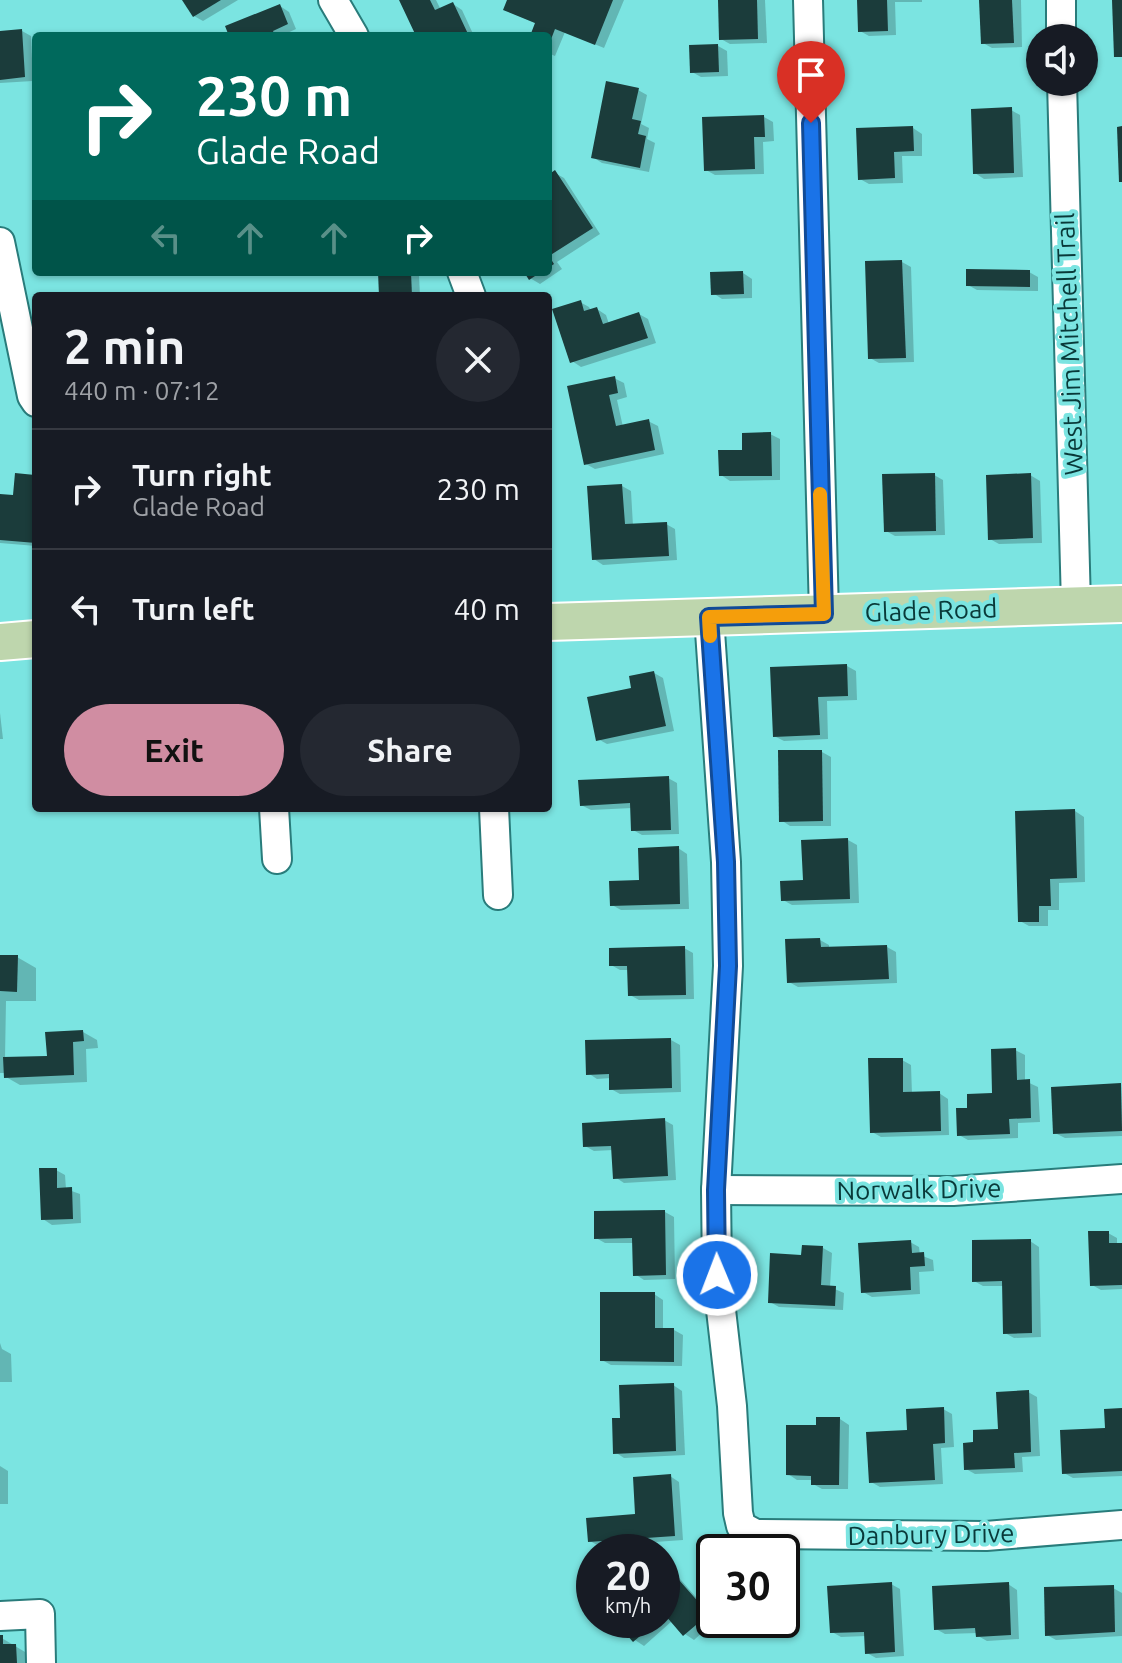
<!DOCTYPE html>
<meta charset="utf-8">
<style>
:root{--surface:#171b24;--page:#242831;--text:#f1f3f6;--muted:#9ea1a6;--line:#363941;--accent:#d08da2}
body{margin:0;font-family:Ubuntu,sans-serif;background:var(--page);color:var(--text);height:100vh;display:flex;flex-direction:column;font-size:30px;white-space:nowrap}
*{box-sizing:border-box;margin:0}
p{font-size:26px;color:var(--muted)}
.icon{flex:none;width:44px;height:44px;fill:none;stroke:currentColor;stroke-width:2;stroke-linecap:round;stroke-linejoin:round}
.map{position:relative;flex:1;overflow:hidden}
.side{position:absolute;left:32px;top:292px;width:520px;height:520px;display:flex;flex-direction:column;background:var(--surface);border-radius:8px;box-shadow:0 2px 6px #0004}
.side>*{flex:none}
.hud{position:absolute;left:32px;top:32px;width:520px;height:244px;border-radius:8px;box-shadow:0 2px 6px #0004;background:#00695c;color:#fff;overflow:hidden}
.tools{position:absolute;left:1026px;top:24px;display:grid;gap:16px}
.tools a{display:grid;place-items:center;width:72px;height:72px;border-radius:50%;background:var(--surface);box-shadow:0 2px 6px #0004;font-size:40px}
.speed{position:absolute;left:576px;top:1534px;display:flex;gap:16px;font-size:40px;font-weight:700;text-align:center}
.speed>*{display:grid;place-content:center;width:104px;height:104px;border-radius:50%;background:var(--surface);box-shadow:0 2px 6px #0004;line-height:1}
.speed small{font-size:20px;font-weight:400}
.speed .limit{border:4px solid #111;border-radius:12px;background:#fff;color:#111}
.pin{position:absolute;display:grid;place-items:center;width:68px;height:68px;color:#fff;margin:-82px -34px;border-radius:50% 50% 50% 0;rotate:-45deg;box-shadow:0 0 8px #0007}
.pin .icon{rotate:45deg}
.me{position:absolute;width:88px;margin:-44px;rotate:359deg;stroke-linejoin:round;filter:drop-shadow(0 0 6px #0008)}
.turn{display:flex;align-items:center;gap:28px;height:168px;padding:0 32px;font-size:36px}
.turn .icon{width:104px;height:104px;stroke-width:2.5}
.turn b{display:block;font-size:56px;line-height:68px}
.lanes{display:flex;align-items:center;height:76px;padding:0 32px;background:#0003;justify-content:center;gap:40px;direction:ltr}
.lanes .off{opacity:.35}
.round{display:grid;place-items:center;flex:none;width:84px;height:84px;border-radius:42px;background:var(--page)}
.summary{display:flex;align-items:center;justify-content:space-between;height:136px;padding:0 32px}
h1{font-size:48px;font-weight:700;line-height:60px}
.cta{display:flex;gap:16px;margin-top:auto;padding:16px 32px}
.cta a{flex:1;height:92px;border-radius:48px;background:var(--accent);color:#111;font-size:32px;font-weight:700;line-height:92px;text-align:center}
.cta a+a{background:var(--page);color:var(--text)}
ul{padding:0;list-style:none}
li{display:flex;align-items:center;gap:24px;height:120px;padding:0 32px;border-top:2px solid var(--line)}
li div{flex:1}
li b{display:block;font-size:30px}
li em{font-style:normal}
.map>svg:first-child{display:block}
.shadow{fill:#0003}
.building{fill:#1b3c3b}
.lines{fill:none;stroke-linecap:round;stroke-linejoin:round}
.minor-casing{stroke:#297c7b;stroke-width:32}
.major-casing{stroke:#fff;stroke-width:40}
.minor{stroke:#fff;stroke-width:28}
.major{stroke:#bed6ad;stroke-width:36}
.route-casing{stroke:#114b97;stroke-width:20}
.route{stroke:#1a73e8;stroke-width:14}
.slow{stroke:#f59e0b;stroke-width:14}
.labels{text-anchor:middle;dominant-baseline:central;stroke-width:8;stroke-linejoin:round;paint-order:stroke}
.street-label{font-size:26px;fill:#093939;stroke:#7be4e1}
</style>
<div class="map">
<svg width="1122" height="1663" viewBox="0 0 1122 1663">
<rect width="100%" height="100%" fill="#7be4e1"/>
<!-- shadow -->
<g class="shadow">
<path d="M184,0H238L203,21L194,16Z"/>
<path d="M401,0H436L441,10L453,4L462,10L474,36H418Z"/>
<path d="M509,0H624L604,48L565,32L555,56L548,53V36H532L537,24L505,10Z"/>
<path d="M720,0H765L767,43L730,44L721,39Z"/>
<path d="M859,0H922V2H895L896,35L869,36L860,31Z"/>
<path d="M981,0H1021L1022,47L992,48L983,43Z"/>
<path d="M280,6L289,12L296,29L281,36H231Z"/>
<path d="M22,31L31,36L33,81L0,83V33Z"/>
<path d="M718,46L727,51L728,76L701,77L692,72Z"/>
<path d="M638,90L647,95L641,124L649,128L647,139L655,143L649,172L602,163L593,157Z"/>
<path d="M1011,110L1020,115L1023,177L984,179L975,173Z"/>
<path d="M764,117L773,122L774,141L763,142L764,174L715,175L706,170Z"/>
<path d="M913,128L922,134V156H902L903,183L869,184L860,179Z"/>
<path d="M555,173L564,178L600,234L557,262L562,269L540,284L530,278L526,272H548V177Z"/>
<path d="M902,262L911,267L914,362L879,363L870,358Z"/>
<path d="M380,272H413L419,276L420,296H381Z"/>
<path d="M1029,272L1038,277V291L977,290L968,285Z"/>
<path d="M743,273L752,279V298L722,299L713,293Z"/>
<path d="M580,302L589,307L591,311L597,309L606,315L609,324L639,314L648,319L656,343L581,367L572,361Z"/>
<path d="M614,378L624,383L627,397L617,400L623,427L648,421L658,426L664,454L595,469L586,464Z"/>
<path d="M770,434L780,439V480L730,481L721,475Z"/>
<path d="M934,475L943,480L945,535L895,536L886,531Z"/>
<path d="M1030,475L1040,481L1042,543L999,544L990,539Z"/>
<path d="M35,477L36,546L0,543V496L14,497Z"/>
<path d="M622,486L631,491L633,526L666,524L675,529L677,560L603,565L594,559Z"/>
<path d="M847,666L856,671L857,700L827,701L828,739L784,741L774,736Z"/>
<path d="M654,673L663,678L674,731L607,744L598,739Z"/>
<path d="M0,713L3,739H0Z"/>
<path d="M822,752L831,757V826H790L781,820Z"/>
<path d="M668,778L677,783L679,834L642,835L633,830L632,808L591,810L581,805Z"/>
<path d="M1075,811L1084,817L1085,882L1059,883V910H1048V926H1029L1020,921Z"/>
<path d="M848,840L857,845L859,903L792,905L783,900Z"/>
<path d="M678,848L687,854L689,909L621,910L612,905Z"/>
<path d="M820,940L829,945V949L887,947L896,952L897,983L798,987L789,982Z"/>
<path d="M684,948L693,953L694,999L639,1000L630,995V970H620L611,965Z"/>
<path d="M0,957H17L36,968V1001H6L5,1059L49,1058L83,1032L97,1040L98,1048L86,1049L87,1082L20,1085L6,1077V1073H0Z"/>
<path d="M671,1040L680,1045L681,1092L620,1094L611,1089V1078L597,1079L588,1073Z"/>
<path d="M1015,1050L1025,1055V1081L1038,1087L1040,1122L1018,1123V1138L968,1140L959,1135L970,1109L994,1095Z"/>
<path d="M902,1060L911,1065L912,1094L939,1093L948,1099L949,1135L881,1137L872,1132Z"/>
<path d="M1121,1085L1122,1136L1065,1138L1055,1133Z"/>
<path d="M664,1120L673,1125L676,1180L624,1183L615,1177L613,1150L594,1151L585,1146Z"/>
<path d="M56,1170L65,1175L66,1189L80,1194L81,1223L52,1225L43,1219Z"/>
<path d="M665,1212L674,1217L675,1279L644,1280L635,1274L634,1243H605L596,1238Z"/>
<path d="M1108,1233L1117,1238V1245H1122V1289L1101,1290L1092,1285Z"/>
<path d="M1030,1241L1039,1247L1041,1337L1014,1338L1005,1333L1004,1286H983L974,1281Z"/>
<path d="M910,1242L919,1247L920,1255L933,1260L934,1271L919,1272L920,1294L872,1297L863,1292Z"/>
<path d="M823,1248L832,1253L830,1287L844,1293L843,1310L779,1307L770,1302L803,1257Z"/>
<path d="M654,1294L663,1300V1330H674L683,1335L682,1366L611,1365L602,1360Z"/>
<path d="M0,1343L2,1349L11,1354L12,1382H0Z"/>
<path d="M673,1385L682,1391L685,1455L624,1458L615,1452L622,1420Z"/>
<path d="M1028,1392L1037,1397L1040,1456L1022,1457L1023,1472L975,1474L966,1469L975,1444L1000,1431Z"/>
<path d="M943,1409L952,1414L954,1447L941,1448L943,1484L880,1487L871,1482L909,1432Z"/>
<path d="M1122,1410V1476L1073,1478L1064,1473L1107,1430Z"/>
<path d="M840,1419L849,1425L848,1489H822L813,1484V1480H797L788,1474L818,1427Z"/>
<path d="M0,1466L8,1471V1504H0Z"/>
<path d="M670,1476L679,1482L683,1540L599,1546L590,1541L637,1516Z"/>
<path d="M664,1566L673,1571L716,1620L694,1640L685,1634L672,1621L644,1646L635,1640L617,1620H662V1568Z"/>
<path d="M891,1584L900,1589L904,1656L876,1658L867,1653L866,1636L841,1637L832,1632Z"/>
<path d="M1008,1584L1017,1590L1019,1639L987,1641L978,1636V1633L945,1634L936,1629Z"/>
<path d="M1113,1588L1122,1593V1636L1056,1640L1047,1635Z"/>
<path d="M0,1637L30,1655V1663H0Z"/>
</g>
<!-- building -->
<g class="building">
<path d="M182,0H221L193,17Z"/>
<path d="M399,0H430L435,10L453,2L469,36H416Z"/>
<path d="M507,0H613L595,45L555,29L548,47V36H530L535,23L503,10Z"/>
<path d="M718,0H757L758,39L719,40Z"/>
<path d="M857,0H887L888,31L858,32Z"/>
<path d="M979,0H1012L1014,43L981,44Z"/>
<path d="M1112,0H1122V57H1114Z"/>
<path d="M280,4L288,24L273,31L275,36H229L225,26Z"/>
<path d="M22,29L25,77L0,80V31Z"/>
<path d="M718,44L719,72L690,73L689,45Z"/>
<path d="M606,81L639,88L632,119L641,121L638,134L646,136L640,168L591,158Z"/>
<path d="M1012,107L1014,173L973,174L971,109Z"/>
<path d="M764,115L765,137H754L755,169L704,171L702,117Z"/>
<path d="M913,126L914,151L894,152L895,178L858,180L856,128Z"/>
<path d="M1122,126V182H1119L1117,127Z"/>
<path d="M555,170L593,228L549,256L554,264L548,268V175Z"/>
<path d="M902,260L906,358L868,359L865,261Z"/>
<path d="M966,269L1030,270V287L966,286Z"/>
<path d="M743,271L744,294L711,295L710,272Z"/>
<path d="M378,272H411L412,296H379Z"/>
<path d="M524,272H541L529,280Z"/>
<path d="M581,300L584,311L597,307L603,324L639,312L648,338L570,363L552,309Z"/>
<path d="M615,376L618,393L609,395L616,426L649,419L655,450L584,465L567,386Z"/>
<path d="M771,432L772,476H719L718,450H742V433Z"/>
<path d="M15,473L35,475L36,543L0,540V494L13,495Z"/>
<path d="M935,473L936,531L884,532L882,474Z"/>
<path d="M1031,473L1033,538L988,540L986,475Z"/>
<path d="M622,484L625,524L667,522L669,556L592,560L587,486Z"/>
<path d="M847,664L848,696L818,697L820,735L773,737L770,667Z"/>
<path d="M654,671L666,726L596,741L587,697L631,688L629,676Z"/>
<path d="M778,750H822L823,821L779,822Z"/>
<path d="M669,776L671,830L631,831L630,803L580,806L578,780Z"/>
<path d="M1075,809L1077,878L1050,879L1051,906H1039V922H1018L1015,811Z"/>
<path d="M848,838L850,899L781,901L780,881L803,880L801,840Z"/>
<path d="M679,846L680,904L610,906L609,881L639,880L638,848Z"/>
<path d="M820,938L821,947L887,945L889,979L787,983L785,939Z"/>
<path d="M685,946L686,995L628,996L627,966H609V948Z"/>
<path d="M0,955H18L17,992L0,991Z"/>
<path d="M83,1030L84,1041L73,1042L74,1075L4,1078L3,1057L47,1056L45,1032Z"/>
<path d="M671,1038L672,1088L609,1090V1074L586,1075L585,1040Z"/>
<path d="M1016,1048L1017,1080L1030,1079L1031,1118L1009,1119L1010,1134L957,1136L956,1108H967V1094L992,1093L991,1049Z"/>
<path d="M868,1058H903V1092L940,1091L941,1131L870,1133Z"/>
<path d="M1121,1083L1122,1131L1053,1134L1051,1087Z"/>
<path d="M665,1118L668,1176L613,1179L611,1146L583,1147L582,1123Z"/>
<path d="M39,1168H57V1188L72,1187L73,1219L41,1220Z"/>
<path d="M665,1210L666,1275L633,1276L632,1238L594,1239V1211Z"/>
<path d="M1088,1231H1109V1243H1122V1285L1090,1286Z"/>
<path d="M1031,1239L1032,1333L1003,1334L1002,1281L972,1282V1240Z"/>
<path d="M911,1240L912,1253L924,1252L925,1266L910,1267L911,1290L861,1293L858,1243Z"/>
<path d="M802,1245L823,1246L821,1285L836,1286L835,1306L768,1303L770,1253L801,1255Z"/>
<path d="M600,1292H655V1328H674V1362L600,1361Z"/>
<path d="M674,1383L676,1451L613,1454L612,1418H620L619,1385Z"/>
<path d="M1029,1390L1031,1452L1014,1453L1015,1468L964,1470L963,1443L973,1442V1430L998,1429L996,1392Z"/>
<path d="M944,1407L945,1443L933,1444L935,1480L869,1483L866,1432L907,1430L906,1409Z"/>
<path d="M1122,1408V1471L1062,1474L1060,1430L1105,1428L1104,1409Z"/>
<path d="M816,1417H840L839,1485H811V1476L786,1475V1425H816Z"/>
<path d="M671,1474L675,1536L588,1542L586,1518L635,1514L633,1477Z"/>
<path d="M664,1563L709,1614L683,1636L665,1615L662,1617V1565Z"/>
<path d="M892,1582L895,1652L865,1654L864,1632L830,1633L827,1586Z"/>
<path d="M1009,1582L1011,1635L976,1637L975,1628L934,1630L932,1586Z"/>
<path d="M1114,1585L1115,1632L1045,1636L1044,1587Z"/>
<path d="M614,1620H659L633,1642Z"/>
<path d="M0,1635H3V1644H16L17,1663H0Z"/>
</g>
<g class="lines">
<defs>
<g id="minor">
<path d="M333,0L354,36"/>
<path d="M808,0L824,614"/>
<path d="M1061,0V38"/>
<path d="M1062,82L1076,605"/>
<path d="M0,242L32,396L36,402"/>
<path d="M462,272L471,296"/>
<path d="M709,617L726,862L728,966L716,1190L717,1275L732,1406L738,1513L741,1526L756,1534L986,1536L1122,1525"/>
<path d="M274,808L277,859"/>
<path d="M494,808L498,895"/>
<path d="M716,1190L953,1191L1122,1179"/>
<path d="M0,1616L40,1614L41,1663"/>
</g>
<g id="major">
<path d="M548,622L1122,604"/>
<path d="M0,642L36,639"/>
</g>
</defs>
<!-- minor casing -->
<use href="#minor" class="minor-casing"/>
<!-- major casing -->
<use href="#major" class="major-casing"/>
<!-- minor -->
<use href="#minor" class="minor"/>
<!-- major -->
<use href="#major" class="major"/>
</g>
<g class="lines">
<defs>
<path id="route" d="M717,1275L716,1190L728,966L726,862L709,617L824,614L811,123"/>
</defs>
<!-- route casing -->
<use href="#route" class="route-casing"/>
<!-- route -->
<use href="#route" class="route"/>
<!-- slow -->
<path class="slow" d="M710,636L709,617L824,614L820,494"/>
</g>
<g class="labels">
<!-- street labels -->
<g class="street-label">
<text transform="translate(1069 344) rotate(-92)">West Jim Mitchell Trail</text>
<text transform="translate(931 610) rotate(-2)">Glade Road</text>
<text transform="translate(919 1189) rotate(-1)">Norwalk Drive</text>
<text transform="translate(931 1534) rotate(-1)">Danbury Drive</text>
</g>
</g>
</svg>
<div class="tools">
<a><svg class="icon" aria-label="sound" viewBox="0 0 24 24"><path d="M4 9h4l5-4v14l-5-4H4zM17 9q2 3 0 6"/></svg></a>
</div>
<div class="speed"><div>20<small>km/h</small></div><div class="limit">30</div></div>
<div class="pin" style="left:811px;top:123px;background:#d93025"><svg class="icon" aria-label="arrive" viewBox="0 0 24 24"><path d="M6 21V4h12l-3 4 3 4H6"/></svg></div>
<svg class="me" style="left:717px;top:1275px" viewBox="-20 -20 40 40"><circle r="17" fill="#1a73e8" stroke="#fff" stroke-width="3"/><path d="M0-11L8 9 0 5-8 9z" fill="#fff"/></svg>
<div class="hud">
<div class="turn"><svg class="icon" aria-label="right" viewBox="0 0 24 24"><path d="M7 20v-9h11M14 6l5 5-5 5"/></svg><div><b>230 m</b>Glade Road</div></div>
<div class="lanes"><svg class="icon off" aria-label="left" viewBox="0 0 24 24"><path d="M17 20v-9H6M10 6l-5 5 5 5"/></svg><svg class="icon off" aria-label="ahead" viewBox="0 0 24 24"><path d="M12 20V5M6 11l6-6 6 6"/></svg><svg class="icon off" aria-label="ahead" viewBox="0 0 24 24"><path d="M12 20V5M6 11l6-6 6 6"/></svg><svg class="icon" aria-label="right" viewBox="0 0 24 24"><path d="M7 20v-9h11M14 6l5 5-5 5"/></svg></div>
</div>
<section class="side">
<div class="summary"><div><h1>2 min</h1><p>440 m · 07:12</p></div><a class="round"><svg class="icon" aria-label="close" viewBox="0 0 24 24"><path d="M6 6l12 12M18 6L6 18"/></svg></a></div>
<ul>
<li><svg class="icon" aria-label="right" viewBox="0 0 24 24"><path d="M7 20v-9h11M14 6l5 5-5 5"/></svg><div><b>Turn right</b><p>Glade Road</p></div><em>230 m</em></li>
<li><svg class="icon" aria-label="left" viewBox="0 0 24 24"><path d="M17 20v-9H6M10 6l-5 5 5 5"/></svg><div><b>Turn left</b></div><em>40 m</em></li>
</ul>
<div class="cta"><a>Exit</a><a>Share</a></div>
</section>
</div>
